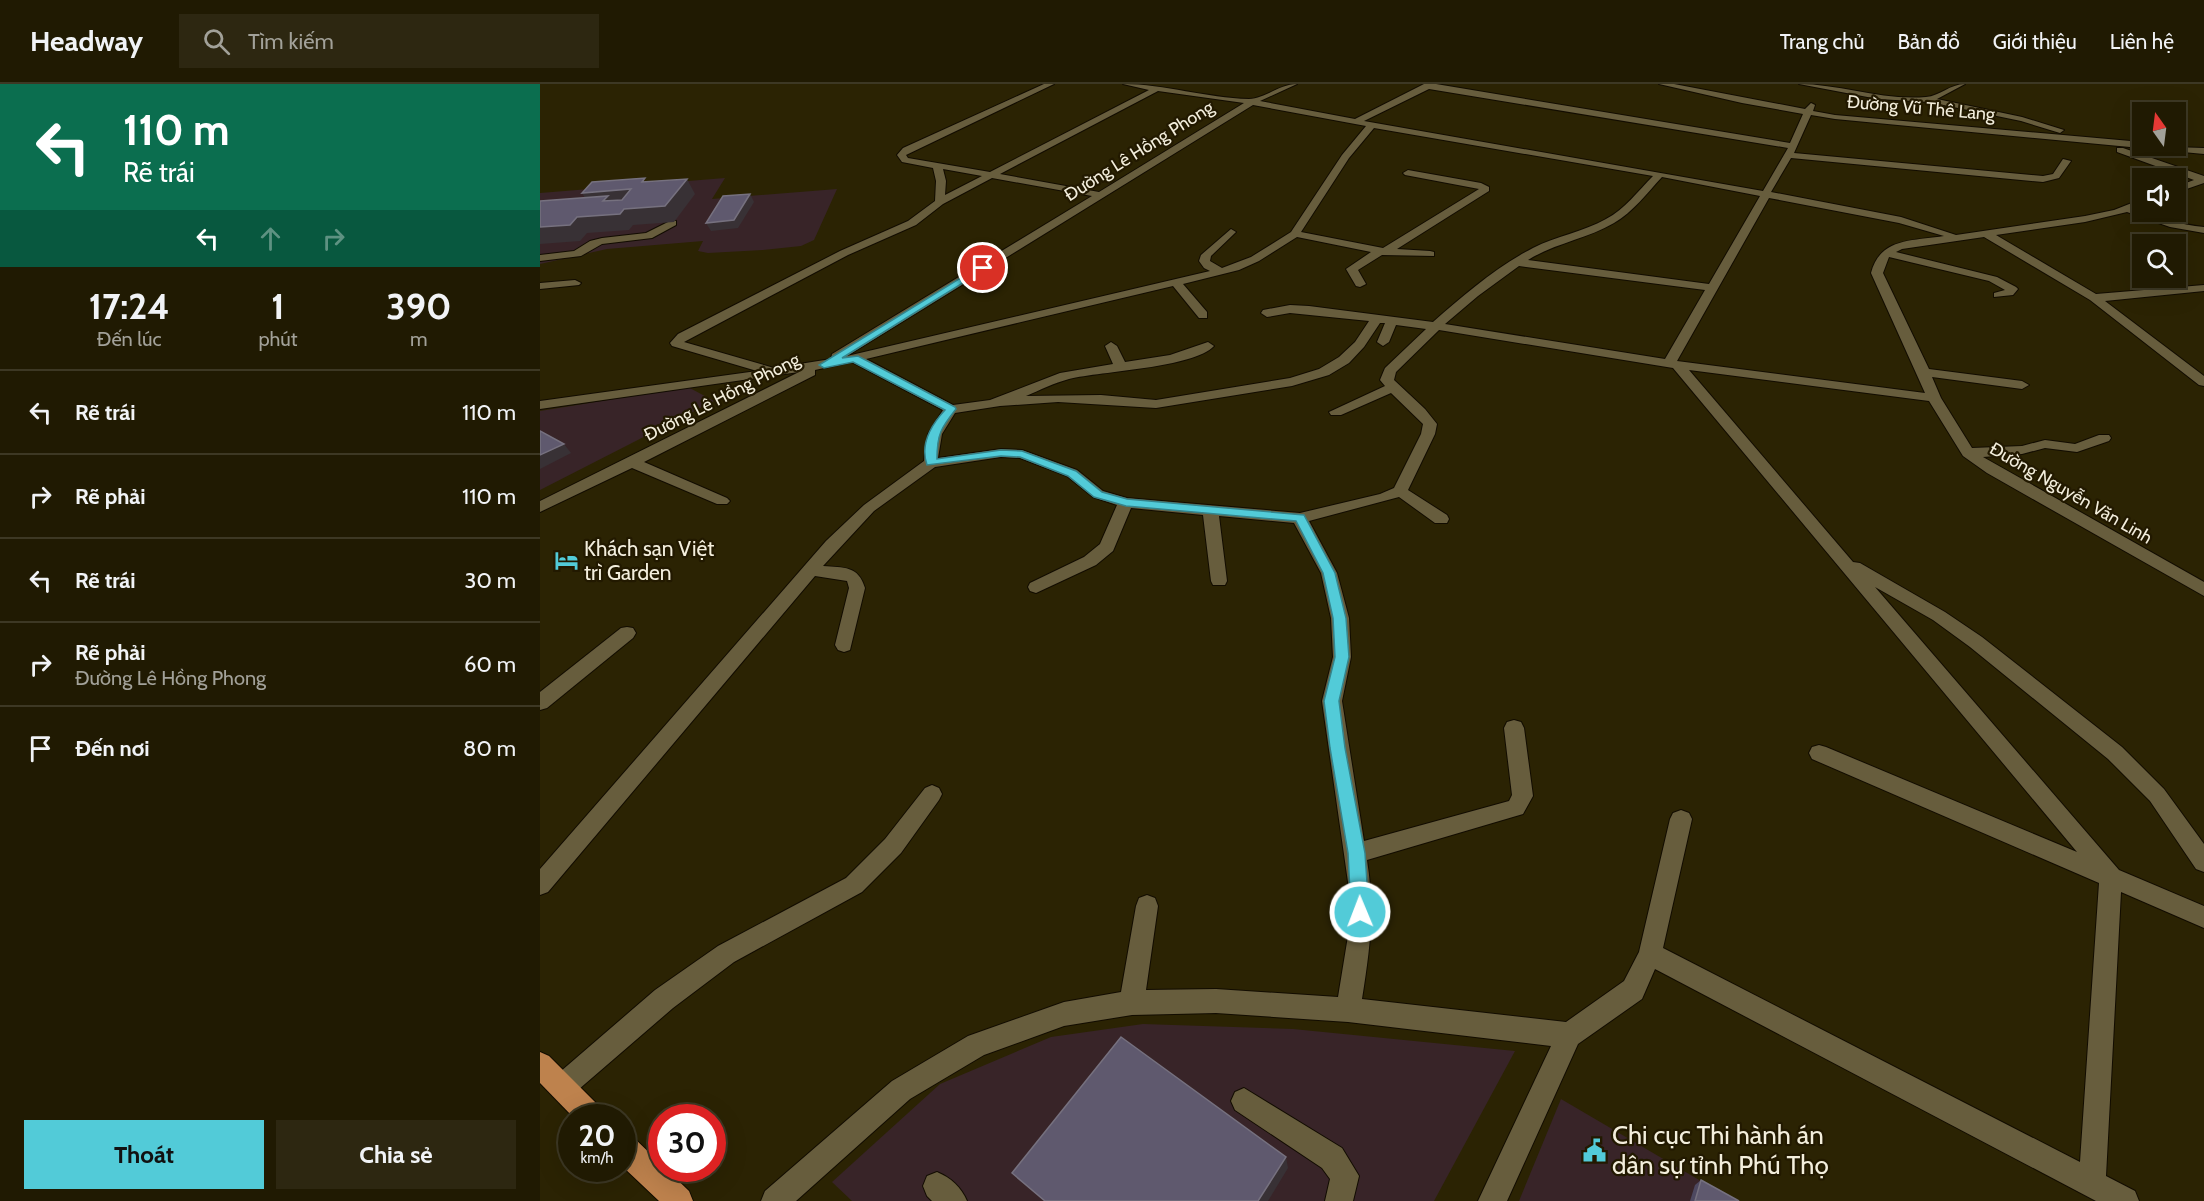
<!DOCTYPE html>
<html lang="vi">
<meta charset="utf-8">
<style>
:root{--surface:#201a02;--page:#2d2711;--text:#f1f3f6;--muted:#a2a199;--line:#3d3824;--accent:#52cbd8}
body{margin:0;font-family:Cabin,sans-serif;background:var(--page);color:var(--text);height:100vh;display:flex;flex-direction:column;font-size:22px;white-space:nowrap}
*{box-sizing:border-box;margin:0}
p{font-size:20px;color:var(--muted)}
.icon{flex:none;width:33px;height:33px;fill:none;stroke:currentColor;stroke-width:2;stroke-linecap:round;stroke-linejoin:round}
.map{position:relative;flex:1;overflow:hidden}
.details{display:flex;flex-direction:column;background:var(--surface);width:540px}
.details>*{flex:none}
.top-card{background:#0b6e4f;color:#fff;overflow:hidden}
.needle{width:39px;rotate:346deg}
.controls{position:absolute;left:1592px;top:18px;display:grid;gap:12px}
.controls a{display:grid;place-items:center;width:54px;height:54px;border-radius:0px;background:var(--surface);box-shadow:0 6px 24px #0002,0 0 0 2px var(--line);font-size:30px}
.speed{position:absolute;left:18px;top:1020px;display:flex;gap:12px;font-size:30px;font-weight:700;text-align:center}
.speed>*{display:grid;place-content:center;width:78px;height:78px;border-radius:50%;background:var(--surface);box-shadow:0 6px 24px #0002,0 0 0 2px var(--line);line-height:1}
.speed small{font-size:15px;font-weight:400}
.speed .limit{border:9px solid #d22;background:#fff;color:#111}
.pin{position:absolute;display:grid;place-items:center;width:51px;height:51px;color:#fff;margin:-26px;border:3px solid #fff;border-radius:50%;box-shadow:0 2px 6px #0007}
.me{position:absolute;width:66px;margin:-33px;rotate:359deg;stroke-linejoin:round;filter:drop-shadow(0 0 4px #0008)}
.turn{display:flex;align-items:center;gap:21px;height:126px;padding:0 24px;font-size:27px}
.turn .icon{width:78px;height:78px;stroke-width:2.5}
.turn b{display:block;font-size:42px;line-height:51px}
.lanes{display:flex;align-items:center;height:57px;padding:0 24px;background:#0003;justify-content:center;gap:30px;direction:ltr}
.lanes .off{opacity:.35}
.eta{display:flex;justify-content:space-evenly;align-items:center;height:102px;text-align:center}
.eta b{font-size:36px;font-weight:800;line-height:42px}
.primary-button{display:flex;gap:12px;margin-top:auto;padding:12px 24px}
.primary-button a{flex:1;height:69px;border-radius:0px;background:var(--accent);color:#111;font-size:24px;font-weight:800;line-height:69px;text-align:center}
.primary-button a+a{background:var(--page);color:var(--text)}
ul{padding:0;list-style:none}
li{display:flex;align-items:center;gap:18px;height:84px;padding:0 24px;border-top:2px solid var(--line)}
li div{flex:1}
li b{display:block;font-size:22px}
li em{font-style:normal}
header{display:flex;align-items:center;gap:36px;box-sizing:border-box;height:84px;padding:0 30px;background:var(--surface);border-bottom:2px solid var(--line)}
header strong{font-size:28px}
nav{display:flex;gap:33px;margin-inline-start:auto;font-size:21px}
.search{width:420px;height:54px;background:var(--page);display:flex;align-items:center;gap:15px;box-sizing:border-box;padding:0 21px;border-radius:0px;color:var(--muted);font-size:22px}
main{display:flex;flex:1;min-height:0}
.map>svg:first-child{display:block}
.commercial{fill:#382428}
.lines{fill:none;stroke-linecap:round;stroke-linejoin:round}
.minor-casing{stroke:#120c00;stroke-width:2}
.major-casing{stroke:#120c00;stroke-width:2}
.minor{fill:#675d3d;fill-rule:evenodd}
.major{fill:#be824d;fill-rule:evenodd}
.wall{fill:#4d4860}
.shaded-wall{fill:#383135}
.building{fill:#5f596e;stroke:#76717f;stroke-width:1.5}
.route{fill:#52cbd8;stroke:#35848c;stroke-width:1.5}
.labels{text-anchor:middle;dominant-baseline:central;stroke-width:4.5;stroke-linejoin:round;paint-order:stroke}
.far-street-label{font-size:18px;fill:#f3eedc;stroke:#221900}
.poi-label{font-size:21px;fill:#f3eedc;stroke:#221900;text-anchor:start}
.near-poi-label{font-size:26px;fill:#f3eedc;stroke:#221900;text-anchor:start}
</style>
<header>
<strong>Headway</strong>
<div class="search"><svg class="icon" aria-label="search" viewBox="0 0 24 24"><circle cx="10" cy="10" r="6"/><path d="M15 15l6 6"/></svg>Tìm kiếm</div>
<nav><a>Trang chủ</a><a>Bản đồ</a><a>Giới thiệu</a><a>Liên hệ</a></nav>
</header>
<main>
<section class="details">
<div class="top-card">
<div class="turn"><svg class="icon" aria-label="left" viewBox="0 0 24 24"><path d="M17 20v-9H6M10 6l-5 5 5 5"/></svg><div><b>110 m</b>Rẽ trái</div></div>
<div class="lanes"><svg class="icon" aria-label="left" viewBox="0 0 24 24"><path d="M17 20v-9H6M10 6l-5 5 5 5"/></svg><svg class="icon off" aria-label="ahead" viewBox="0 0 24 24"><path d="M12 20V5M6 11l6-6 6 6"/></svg><svg class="icon off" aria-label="right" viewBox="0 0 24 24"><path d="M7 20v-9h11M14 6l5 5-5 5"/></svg></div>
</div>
<div class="eta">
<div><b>17:24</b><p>Đến lúc</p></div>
<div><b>1</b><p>phút</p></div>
<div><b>390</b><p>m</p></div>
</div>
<ul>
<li><svg class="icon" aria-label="left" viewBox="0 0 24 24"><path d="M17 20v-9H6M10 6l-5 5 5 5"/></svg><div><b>Rẽ trái</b></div><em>110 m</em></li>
<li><svg class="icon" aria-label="right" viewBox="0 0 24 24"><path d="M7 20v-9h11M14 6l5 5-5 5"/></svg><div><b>Rẽ phải</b></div><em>110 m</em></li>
<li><svg class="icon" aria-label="left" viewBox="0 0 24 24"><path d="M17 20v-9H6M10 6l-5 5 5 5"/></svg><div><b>Rẽ trái</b></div><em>30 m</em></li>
<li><svg class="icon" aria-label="right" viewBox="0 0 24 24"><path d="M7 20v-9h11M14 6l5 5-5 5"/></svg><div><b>Rẽ phải</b><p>Đường Lê Hồng Phong</p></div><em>60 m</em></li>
<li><svg class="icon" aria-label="arrive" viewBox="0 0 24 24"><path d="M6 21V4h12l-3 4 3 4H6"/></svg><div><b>Đến nơi</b></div><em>80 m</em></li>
</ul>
<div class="primary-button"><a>Thoát</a><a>Chia sẻ</a></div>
</section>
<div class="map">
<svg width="1664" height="1117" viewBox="0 0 1664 1117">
<rect width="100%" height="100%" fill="#2b2303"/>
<!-- commercial -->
<g class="commercial">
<path d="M185,94L172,115L297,105L274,156L261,162L223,166L168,169L158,167L163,157L67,165L0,180V109Z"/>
<path d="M148,303L174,317L0,406V327Z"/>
<path d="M603,940L753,945L975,967L894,1117H312L292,1098L400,1000L511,953Z"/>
<path d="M1021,1015L1195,1117H979Z"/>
</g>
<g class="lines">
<defs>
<g id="minor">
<path d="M504,0H514L366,71L368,74L450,88L609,6L583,0C625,0 666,14 709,15C725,15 739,0 757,0L720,17L815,35L884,0H896L1250,59L1263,30L1202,19L1119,0H1134L1265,25L1271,19L1275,21L1273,27L1295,31L1602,58V62L1664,64V70L1295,35L1271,31L1254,69L1503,92L1513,90L1523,75L1531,77L1519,94L1503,98L1251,74L1231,108L1361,133L1416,151L1545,132L1574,126L1602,115V121L1595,124C1617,133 1640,141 1664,143V149L1630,143L1587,128L1545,138L1456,151L1556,210L1664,201V207L1565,217L1664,292V302L1659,301L1550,216L1444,153L1362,165L1356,168L1457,193L1476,203L1478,205L1473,211L1454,213V209L1465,206L1449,197L1349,173L1343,189L1389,285L1482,297L1489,301L1482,305L1392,293L1401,314L1432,364L1482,362L1505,356L1535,360L1559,351H1569L1571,354L1569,357L1537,368L1505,364L1482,370L1443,373L1664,498V512L1447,389L1423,372L1389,317L1149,286L1313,478L1320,479L1405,528L1442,553L1582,663L1624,705L1664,760V788L1656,785L1610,717L1568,675L1430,563L1393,536L1335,503L1579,786L1664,822V844L1581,808L1566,1092L1595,1107L1599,1117H1556L1115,885L1102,915L1038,960L967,1117H938L1011,962L808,938L676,929L592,931L524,942L444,971L370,1015L256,1117H221L225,1107L352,997L428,952L524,918L581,908L596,822L599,814L607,811L615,814L618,822L606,906L676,905L798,913L808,852L809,805L782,617L793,573L791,534L781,489L754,439L679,432L687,497L685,501H673L671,497L663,431L591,424L573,467L556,481L496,509L490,507L488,503L490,499L544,473L560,460L577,421L553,413L527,392L480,374L461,373L395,383L334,427L283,482C304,484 318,481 325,504L310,566L304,568L298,566L295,561L309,504L307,497L275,492L8,808L0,811V785L286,457L324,421L384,377L388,350L403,326L312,278L275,286V291L104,378L187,414L190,417L187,420H177L92,384L0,428V417L259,288L0,325V317L217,287L132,262L130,259L138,250L300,167L368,137L395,117L396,97L393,84L362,78L357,71L363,64ZM889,5L1248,64L1223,107L824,37ZM618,7L704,19L559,108L460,90ZM713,21L826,42L802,71L751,148L711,173L682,184L670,177L671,172L696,148L691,145L661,171L659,177L664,184L670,187L307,272ZM834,44L1113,92C1098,107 1085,125 1066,135C1043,148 1016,152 993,164C956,183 924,211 893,238L769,222L750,221L723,226L721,229L727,233L750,229L829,237L815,258L799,273L779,285L750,294L616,316L561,311L486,312C500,306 514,299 529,295C562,287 653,284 674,262L668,258L630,271L585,278L577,262L571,258L565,262L573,280L520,289L450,316L413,321L326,275L633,202L659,234H667V228L643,200L699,186L719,177L757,153L831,168L806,185L816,202L820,203L826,200L818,186L842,171L894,172V168L890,167L857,165L949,107V103L941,99L868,86L863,89L865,91L939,105L843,164L761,148L809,74ZM403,85L442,92L405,111L406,97ZM1122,93L1220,112L1169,200L988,176C1015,159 1047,155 1074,139C1093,128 1107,109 1122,93ZM452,94L552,112L292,270L291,275L234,284L144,258L308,171L376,141L403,120ZM1229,114L1359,139L1404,152C1374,157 1340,153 1331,189L1385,309L1137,277ZM979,182L1165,206L1125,275L905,240L938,212ZM840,239H845L837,258L843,262L849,258L856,241L886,245L845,284L840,296L845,302L789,328L791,331H801L851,309L883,340L881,350L854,404L840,410L760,429L587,414L563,407L537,386L482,366L461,365L398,374L402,350L415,329L460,322L518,318L616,324L752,302L789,291L809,279L824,263ZM899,246L1133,284L1537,768L1286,663L1279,661L1272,663L1269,669L1272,675L1559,799L1540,1078L1123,864L1152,735L1149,729L1141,726L1133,729L1130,735L1099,868L1084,897L1026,938L822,915C830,865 835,827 827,776L983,730L993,712L984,644L981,638L974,636L967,638L964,644L972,711L969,717L824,757L802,617L811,573L809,534L797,489L769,437L859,413L895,439H907L909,435L907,431L868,406L895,350L897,340L885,325L854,296L856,288Z"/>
<path d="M1259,0C1301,0 1343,17 1386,13C1400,12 1410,0 1425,0L1397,15L1482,33L1524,46L1520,49L1481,37L1389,18L1338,15Z"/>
<path d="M1577,64H1583L1664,92V99L1635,109V103L1654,96L1577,68Z"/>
<path d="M132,136L136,137V141L112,154L62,160L41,172L0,177V171L34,167L50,157L62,154L106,149Z"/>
<path d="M35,196L41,199L39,201L0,205V199Z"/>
<path d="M87,543L93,544L96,549L93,554L7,624L0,626V608L81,544Z"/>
<path d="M392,701L399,704L402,710L399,716L361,769L322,808L194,878L133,924L31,1012L22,1016L13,1012L9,1003L13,994L115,906L178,862L306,794L345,755L385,704Z"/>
<path d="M704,1004L802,1064L819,1092L813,1117H785L790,1095L782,1084L695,1026L691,1017L695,1008Z"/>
<path d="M397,1088C411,1094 421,1103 427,1117H392L387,1112L383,1102L387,1092Z"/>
</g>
<g id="major">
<path d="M0,968L9,972L62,1025L66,1034H34L0,999Z"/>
<path d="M82,1049L92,1052L122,1081V1084H125L149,1107L153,1117H119L82,1082Z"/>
</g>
</defs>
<!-- minor casing -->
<use href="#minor" class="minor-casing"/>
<!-- major casing -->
<use href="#major" class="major-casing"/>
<!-- minor -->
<use href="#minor" class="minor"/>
<!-- major -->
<use href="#major" class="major"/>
</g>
<!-- wall -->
<path class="wall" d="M1161,1096L1199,1117H1150L1155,1101Z"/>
<!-- shaded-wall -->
<g class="shaded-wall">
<path d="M147,95L155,110L134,138L93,141L89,146L47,149L40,157L0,160V143L37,133L51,124L42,109L91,105L84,125Z"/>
<path d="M210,110L214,118L198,144L171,147L166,139Z"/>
<path d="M24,360L31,369L0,385V371Z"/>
<path d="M746,1073L748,1084L728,1117H718Z"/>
</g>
<!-- building -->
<g class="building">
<path d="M105,94L102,98L147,95L125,122L84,125L80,130L37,133L30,141L0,143V117L68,112L63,117L82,116L91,105L42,109L52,98Z"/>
<path d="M210,110L194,136L166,139L183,112Z"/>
<path d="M0,347L24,360L0,371Z"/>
<path d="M581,953L746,1073L718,1117H505L472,1089Z"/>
<path d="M1161,1096L1199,1117H1155Z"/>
</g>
<!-- route -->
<path class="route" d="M440,182L447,184L302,274L318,272L415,323L416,325C401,344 397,350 397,375L461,366L482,367L536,387L562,408L587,415L764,431L795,489L806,534L809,573L799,617L805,664L825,769L829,828L826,834L820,837L814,834L811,828L808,769L790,664L784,617L795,573L793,534L783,489L756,437L586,422L554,413L528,392L480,373L461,372L387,381C380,361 391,341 405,326L313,278L284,284L279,281Z"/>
<!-- icons -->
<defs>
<symbol id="hotel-bare" viewBox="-9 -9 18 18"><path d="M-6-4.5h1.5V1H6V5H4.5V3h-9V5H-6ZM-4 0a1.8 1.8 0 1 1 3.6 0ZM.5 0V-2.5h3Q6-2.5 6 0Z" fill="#52cbd8" stroke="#221900" stroke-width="2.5" paint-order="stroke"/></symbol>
<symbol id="civic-bare" viewBox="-9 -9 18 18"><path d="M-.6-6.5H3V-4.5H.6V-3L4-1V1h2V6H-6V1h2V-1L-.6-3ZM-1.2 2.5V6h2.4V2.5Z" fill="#52cbd8" stroke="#221900" stroke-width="2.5" paint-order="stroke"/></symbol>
</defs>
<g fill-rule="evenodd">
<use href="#hotel-bare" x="10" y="460" width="33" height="33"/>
<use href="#civic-bare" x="1038" y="1050" width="33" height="33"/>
</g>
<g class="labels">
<!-- far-street labels -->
<g class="far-street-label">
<text transform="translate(1381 24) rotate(5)">Đường Vũ Thê Lang</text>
<text transform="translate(599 67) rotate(-32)">Đường Lê Hồng Phong</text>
<text transform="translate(182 313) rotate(-27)">Đường Lê Hồng Phong</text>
<text transform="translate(1531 409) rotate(30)">Đường Nguyễn Văn Linh</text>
</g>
<!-- poi labels -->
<g class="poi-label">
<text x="44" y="464">Khách sạn Việt<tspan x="44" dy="24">trì Garden</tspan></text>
</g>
<!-- near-poi labels -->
<g class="near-poi-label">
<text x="1072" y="1051">Chi cục Thi hành án<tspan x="1072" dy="30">dân sự tỉnh Phú Thọ</tspan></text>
</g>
</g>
</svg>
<div class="controls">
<a><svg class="needle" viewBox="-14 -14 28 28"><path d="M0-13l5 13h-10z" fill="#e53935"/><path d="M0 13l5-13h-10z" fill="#a2a199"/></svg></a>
<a><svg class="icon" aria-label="sound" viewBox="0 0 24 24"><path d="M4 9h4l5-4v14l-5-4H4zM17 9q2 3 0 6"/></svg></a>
<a><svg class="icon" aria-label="search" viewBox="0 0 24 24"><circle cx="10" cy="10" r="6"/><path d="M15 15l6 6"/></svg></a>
</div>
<div class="speed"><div>20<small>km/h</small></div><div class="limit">30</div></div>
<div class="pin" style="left:443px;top:184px;background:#d93025"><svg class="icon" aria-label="arrive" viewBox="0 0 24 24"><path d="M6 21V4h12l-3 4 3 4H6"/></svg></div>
<svg class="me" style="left:820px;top:828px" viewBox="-20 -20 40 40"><circle r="17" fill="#52cbd8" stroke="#fff" stroke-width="3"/><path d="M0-11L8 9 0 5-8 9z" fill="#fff"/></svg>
</div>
</main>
